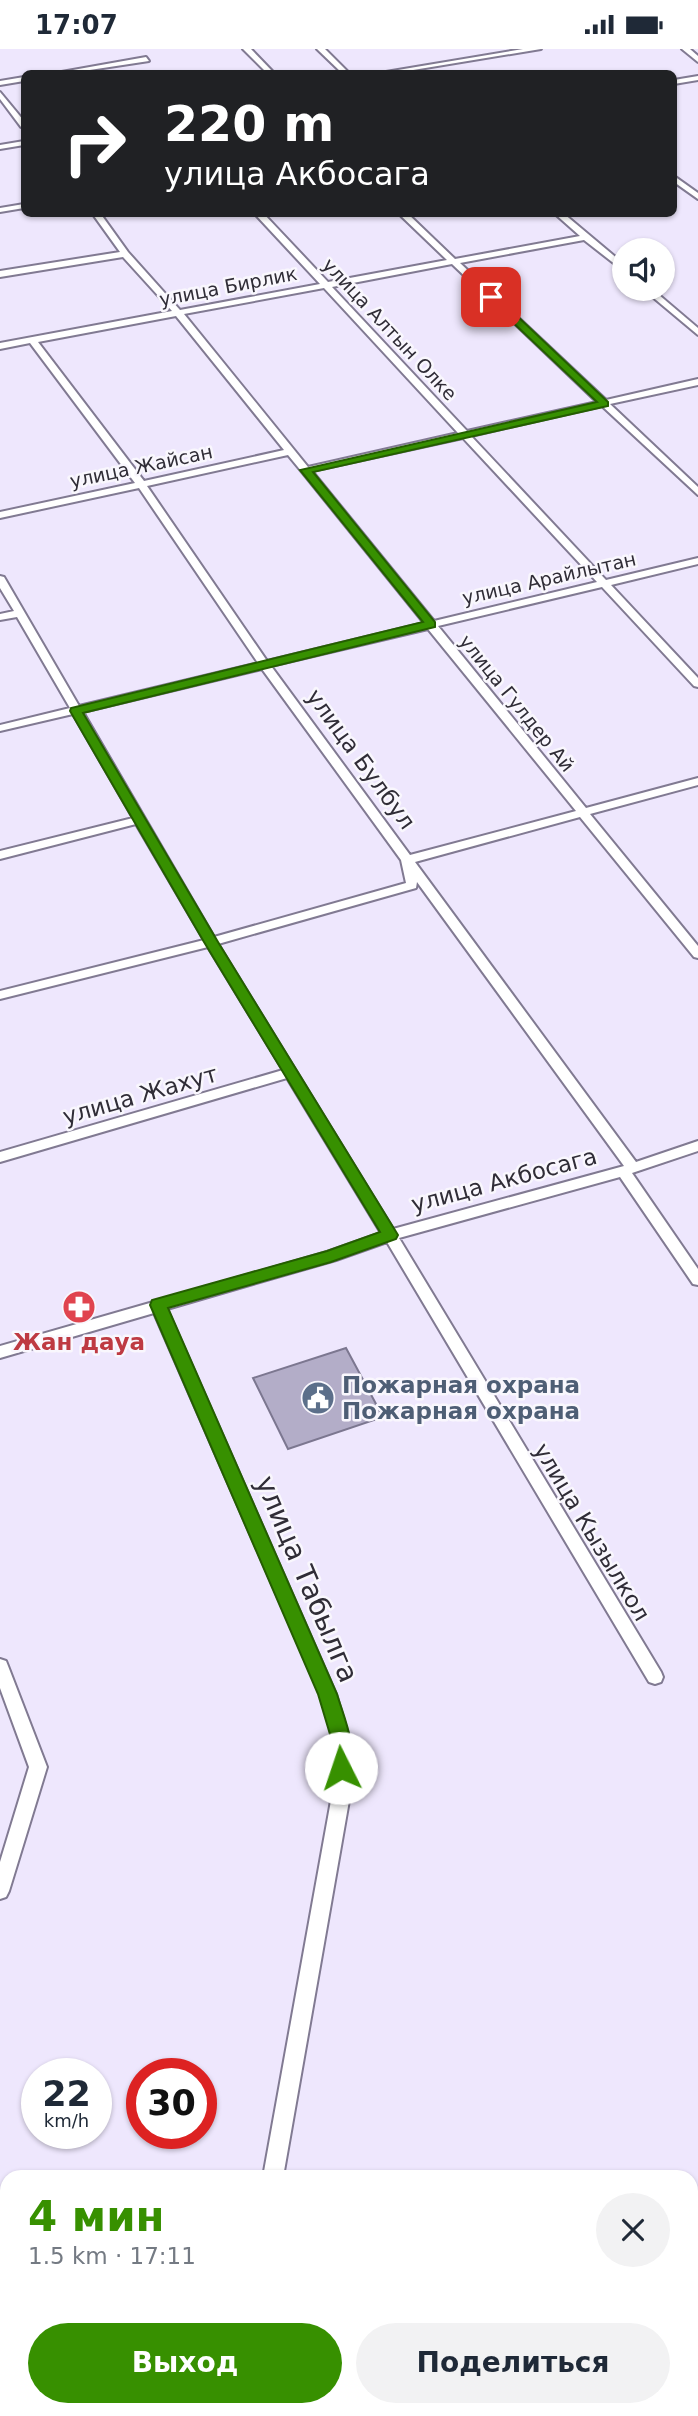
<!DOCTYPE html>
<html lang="ru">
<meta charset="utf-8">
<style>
:root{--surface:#fff;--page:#f2f2f3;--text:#1f2937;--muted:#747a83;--accent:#379000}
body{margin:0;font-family:"DejaVu Sans",sans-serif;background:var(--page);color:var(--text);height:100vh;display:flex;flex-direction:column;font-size:26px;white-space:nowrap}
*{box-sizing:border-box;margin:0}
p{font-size:23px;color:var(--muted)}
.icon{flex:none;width:38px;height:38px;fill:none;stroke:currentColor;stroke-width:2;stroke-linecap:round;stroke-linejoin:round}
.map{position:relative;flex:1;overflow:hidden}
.side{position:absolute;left:0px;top:2121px;width:698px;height:247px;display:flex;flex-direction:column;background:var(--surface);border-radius:21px 21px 0 0;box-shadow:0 2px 5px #0004}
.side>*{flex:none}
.top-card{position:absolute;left:21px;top:21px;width:656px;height:147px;border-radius:10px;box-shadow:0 2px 5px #0004;background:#202124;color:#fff;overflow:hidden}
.buttons{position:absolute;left:612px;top:189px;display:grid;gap:14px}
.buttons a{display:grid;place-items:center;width:63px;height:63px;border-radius:50%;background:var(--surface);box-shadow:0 2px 5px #0004;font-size:35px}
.speed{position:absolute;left:21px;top:2009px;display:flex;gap:14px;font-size:35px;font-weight:700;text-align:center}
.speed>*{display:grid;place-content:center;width:91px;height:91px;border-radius:50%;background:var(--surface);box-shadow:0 2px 5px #0004;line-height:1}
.speed small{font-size:18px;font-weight:400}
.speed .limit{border:10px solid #d22;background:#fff;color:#111}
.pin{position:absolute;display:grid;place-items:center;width:60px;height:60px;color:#fff;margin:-30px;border-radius:14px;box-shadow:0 4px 10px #0006}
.me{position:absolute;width:77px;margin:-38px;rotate:356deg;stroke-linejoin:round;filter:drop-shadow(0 0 5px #0008)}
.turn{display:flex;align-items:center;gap:24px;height:147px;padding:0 28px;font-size:32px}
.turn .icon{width:91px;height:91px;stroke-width:2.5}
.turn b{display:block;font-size:49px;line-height:60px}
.round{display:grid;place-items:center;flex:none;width:74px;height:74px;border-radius:37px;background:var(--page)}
.headline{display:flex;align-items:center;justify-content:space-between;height:119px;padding:0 28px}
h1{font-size:42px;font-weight:700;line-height:52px;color:var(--accent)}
.button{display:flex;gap:14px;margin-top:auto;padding:14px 28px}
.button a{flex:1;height:80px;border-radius:42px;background:var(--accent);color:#fff;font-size:28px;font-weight:700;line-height:80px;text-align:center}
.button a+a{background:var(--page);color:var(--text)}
.status{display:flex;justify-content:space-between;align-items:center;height:49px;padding:0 35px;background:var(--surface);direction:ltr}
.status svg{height:19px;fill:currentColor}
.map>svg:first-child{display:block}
.building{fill:#b3adc8;stroke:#7c7790;stroke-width:2}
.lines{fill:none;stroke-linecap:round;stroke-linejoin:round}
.minor-casing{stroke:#817a92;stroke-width:4}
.minor{fill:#fff;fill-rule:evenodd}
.route{fill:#379000;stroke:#245e00;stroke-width:2}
.labels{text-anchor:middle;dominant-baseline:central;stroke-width:5;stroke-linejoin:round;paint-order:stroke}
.far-street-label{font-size:19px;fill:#302d37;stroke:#f9f7fd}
.street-label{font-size:23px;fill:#302d37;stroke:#f9f7fd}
.health-label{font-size:23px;font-weight:bold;fill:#be3a42;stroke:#f9f7fd}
.service-label{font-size:23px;font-weight:bold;fill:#4e5e75;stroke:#f9f7fd;text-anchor:start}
.near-street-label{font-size:28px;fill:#302d37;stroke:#f9f7fd}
</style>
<div class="status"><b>17:07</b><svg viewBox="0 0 49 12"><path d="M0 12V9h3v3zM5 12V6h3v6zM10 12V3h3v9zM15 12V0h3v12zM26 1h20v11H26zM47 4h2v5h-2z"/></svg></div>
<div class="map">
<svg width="698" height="2367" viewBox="0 0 698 2367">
<rect width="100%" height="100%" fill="#eee7fd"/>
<!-- building -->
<path class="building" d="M346,1299L383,1368L288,1400L253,1329Z"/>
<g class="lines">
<defs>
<g id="minor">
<path d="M243,0H251L274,24H267Z"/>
<path d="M317,0H325L349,24H342Z"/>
<path d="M523,0H541L395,24H380Z"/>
<path d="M682,0H690L698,7V13Z"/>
<path d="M146,8L149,12L70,24H56Z"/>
<path d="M698,27V31L674,35V31Z"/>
<path d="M24,28V32L0,36V32Z"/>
<path d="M0,43L24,72V78H21L0,50Z"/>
<path d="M24,92V96L0,100V96Z"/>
<path d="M674,127L698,144V150L674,133Z"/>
<path d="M24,155V159L0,163V159Z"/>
<path d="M92,164H100L128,203L180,261L320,235L254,164H263L328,233L447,211L398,164H407L455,210L580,187L554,164H563L625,216V223L584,191L460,214L606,351L698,330V336L610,355L698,438V446L602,357L471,387L606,531L698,509V515L611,536L698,629V638L694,637L602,538L438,577L586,759L698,729V736L590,765L698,897V909L694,908L580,768L415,813L636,1113L698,1092V1102L632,1124L698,1220V1236L693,1235L620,1128L399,1189L661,1623L663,1628L661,1633L655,1635L649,1633L387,1193L336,1211L167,1260L336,1645L350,1692V1746L283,2128H263L332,1746L334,1692L320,1645L154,1264L0,1309V1297L327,1203L381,1184L287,1029L0,1113V1103L283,1021L208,898L0,950V942L204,891L136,775L0,810V802L133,769L73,665L0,682V676L70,659L17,568L0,571V565L14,562L0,539V527L4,528L79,657L258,614L139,439L0,469V463L135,434L30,294L0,300V294L172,262L123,208L0,228V222L120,203ZM452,215L597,353L467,382L332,238ZM324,239L458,384L308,418L184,265ZM176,267L284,401L144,432L38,293ZM463,389L597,533L434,572L312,422ZM288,406L302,423L424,574L267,612L147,437ZM428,580L576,762L410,806L271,617ZM262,620L401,811L406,834L214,888L83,663ZM417,833L624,1117L393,1180L218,895L416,839Z"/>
<path d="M643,240H652L698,279V286Z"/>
<path d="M0,1610L6,1612L8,1617L47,1718L9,1842L6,1848L0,1850V1813L29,1718L0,1639Z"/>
<path d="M221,2361H241L240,2367H220Z"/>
</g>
</defs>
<!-- minor casing -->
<use href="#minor" class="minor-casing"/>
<!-- minor -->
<use href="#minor" class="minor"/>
</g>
<!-- route -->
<path class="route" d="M488,246H495L608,353V357L313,423L435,573V578L83,664L218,893L398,1186L396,1190L331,1213L168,1259L337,1645C344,1669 359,1701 348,1725L341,1728L334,1725L332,1719V1692L318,1645L150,1256L152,1251L327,1202L380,1183L204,893L70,662L71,659L423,573L300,421L597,353L488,250Z"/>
<!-- icons -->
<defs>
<symbol id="pharmacy-disc" viewBox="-11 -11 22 22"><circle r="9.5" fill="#e0444e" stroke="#f9f7fd"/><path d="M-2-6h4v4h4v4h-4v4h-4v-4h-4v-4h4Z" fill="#fff"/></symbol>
<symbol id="civic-disc" viewBox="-11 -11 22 22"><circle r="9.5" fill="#5c6f8a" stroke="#f9f7fd"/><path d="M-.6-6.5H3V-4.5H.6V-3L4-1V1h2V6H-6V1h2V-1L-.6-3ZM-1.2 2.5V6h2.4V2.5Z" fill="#fff"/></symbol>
</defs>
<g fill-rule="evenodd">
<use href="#pharmacy-disc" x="60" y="1239" width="38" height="38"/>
<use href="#civic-disc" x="299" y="1330" width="38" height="38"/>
</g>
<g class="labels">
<!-- far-street labels -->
<g class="far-street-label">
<text transform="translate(228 237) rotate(-11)">улица Бирлик</text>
<text transform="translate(390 280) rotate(47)">улица Алтын Олке</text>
<text transform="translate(141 417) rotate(-12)">улица Жайсан</text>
<text transform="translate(549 529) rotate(-13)">улица Арайлытан</text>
<text transform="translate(517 654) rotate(51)">улица Гулдер Ай</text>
</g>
<!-- street labels -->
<g class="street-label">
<text transform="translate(361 710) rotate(54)">улица Булбул</text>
<text transform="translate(140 1046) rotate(-16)">улица Жахут</text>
<text transform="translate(504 1131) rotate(-15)">улица Акбосага</text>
<text transform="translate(592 1483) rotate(59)">улица Кызылкол</text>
</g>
<!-- health labels -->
<g class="health-label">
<text x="79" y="1293">Жан дауа</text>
</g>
<!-- service labels -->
<g class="service-label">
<text x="342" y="1336">Пожарная охрана<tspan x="342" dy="26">Пожарная охрана</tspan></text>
</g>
<!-- near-street labels -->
<g class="near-street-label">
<text transform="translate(307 1530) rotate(67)">улица Табылга</text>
</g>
</g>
</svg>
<div class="buttons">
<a><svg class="icon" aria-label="sound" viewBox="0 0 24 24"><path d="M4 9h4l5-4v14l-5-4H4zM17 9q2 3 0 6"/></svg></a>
</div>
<div class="speed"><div>22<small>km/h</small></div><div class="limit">30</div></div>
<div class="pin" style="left:491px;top:248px;background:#d93025"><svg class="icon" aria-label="arrive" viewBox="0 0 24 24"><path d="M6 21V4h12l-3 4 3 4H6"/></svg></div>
<svg class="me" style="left:341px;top:1719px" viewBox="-20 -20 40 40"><circle r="19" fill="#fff"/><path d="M0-13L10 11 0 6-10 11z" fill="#379000"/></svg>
<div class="top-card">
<div class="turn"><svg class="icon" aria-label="right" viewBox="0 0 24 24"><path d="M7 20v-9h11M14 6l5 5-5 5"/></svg><div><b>220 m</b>улица Акбосага</div></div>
</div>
<section class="side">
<div class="headline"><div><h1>4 мин</h1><p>1.5 km · 17:11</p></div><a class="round"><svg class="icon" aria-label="close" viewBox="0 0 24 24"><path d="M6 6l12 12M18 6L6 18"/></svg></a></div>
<div class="button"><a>Выход</a><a>Поделиться</a></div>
</section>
</div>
